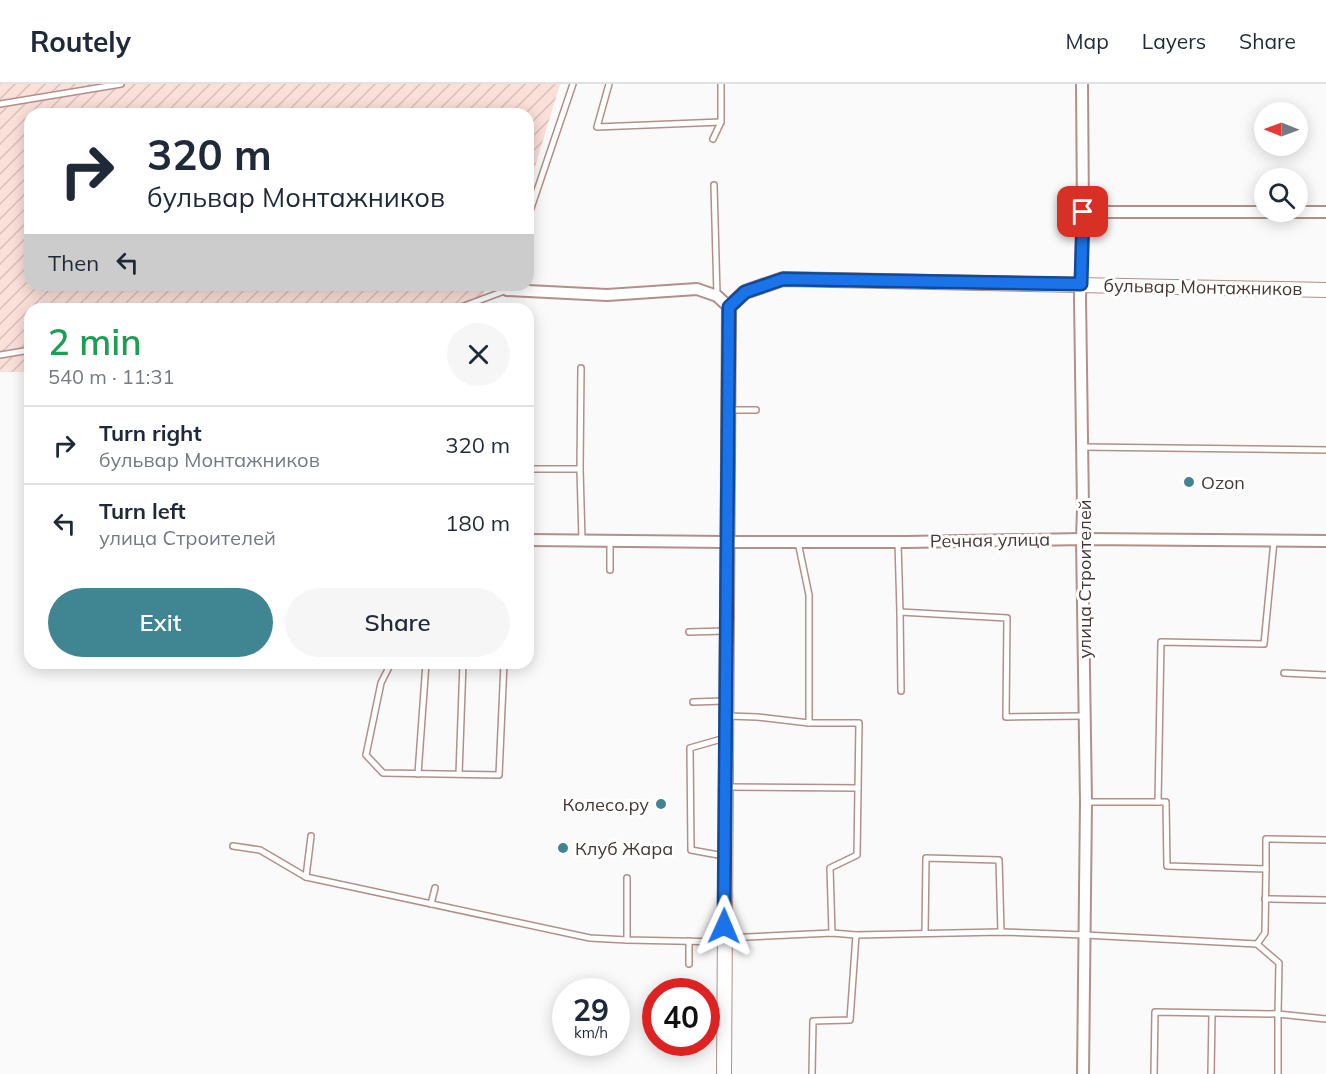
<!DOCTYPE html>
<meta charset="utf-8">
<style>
:root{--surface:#fff;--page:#f6f6f7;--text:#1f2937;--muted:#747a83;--line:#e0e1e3;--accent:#408592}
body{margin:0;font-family:Mulish,sans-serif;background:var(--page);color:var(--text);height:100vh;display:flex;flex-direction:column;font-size:22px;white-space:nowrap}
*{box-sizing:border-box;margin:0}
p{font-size:20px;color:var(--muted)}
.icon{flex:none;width:33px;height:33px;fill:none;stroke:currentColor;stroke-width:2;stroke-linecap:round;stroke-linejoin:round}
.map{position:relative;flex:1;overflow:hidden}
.side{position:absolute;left:24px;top:219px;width:510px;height:366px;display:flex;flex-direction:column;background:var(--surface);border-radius:18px;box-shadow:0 3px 15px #0003}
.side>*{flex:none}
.guide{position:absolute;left:24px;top:24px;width:510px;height:183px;border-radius:18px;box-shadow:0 3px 15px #0003;background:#fff;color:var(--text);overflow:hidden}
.needle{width:39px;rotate:271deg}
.tools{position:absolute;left:1254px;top:18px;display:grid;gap:12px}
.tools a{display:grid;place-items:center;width:54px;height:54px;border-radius:50%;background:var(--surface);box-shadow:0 3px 15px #0003;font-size:30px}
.speed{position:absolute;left:552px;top:894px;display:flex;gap:12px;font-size:30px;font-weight:700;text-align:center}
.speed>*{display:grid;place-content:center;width:78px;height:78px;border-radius:50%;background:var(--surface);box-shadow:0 3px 15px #0003;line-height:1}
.speed small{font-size:15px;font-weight:400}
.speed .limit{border:9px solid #d22;background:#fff;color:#111}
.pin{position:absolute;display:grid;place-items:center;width:51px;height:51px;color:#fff;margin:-26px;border-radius:12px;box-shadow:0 3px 9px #0006}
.me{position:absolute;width:66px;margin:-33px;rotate:1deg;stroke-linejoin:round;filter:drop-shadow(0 0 4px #0008)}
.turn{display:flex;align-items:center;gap:21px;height:126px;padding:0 24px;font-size:27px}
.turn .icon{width:78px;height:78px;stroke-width:2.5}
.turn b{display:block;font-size:42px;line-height:51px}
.then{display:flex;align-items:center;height:57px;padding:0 24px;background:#0003;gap:12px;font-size:22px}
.round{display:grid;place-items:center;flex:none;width:63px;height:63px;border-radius:32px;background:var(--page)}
.overview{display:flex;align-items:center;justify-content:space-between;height:102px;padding:0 24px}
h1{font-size:36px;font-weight:600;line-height:45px;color:#1e9e55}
.button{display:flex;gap:12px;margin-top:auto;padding:12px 24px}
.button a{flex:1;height:69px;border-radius:36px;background:var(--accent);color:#fff;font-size:24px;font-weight:600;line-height:69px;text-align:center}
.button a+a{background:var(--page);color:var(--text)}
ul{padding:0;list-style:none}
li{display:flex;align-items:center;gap:18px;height:78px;padding:0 24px;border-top:2px solid var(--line)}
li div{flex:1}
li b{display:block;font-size:22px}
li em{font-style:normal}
header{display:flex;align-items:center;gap:36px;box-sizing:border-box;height:84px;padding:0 30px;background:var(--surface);border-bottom:2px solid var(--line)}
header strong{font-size:28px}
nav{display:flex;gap:33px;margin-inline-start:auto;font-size:21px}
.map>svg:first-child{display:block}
.garden{fill:url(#garden-furrows)}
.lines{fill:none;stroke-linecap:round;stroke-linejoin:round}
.service-casing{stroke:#b29089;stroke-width:8}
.minor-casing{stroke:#b29089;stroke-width:14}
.tertiary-casing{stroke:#b29089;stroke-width:16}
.service{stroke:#fff;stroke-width:5}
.minor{stroke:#fff;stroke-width:10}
.tertiary{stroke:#fff;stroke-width:14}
.route-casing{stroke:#114b97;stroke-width:15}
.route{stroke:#1a73e8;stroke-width:10}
.poi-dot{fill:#408592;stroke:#fff;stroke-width:2}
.labels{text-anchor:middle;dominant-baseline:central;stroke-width:6;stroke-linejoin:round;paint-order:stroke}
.street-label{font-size:18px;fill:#453734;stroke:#fff}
.poi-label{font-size:18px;fill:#453734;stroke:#fff;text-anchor:start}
</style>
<header>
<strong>Routely</strong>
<nav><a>Map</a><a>Layers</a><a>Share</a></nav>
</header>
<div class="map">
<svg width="1326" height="990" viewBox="0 0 1326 990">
<defs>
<pattern id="garden-furrows" width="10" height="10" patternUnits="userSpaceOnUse" patternTransform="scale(1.5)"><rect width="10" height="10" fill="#fbdfd9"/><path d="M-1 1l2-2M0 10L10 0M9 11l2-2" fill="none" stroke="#d8c0bb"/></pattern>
</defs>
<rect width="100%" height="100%" fill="#fafafa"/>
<!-- garden -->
<path class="garden" d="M0,0H560L528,106V30H30V201H488L476,225H30V288H0Z"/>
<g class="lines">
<defs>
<g id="service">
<path d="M609,0L597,43L721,38"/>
<path d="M0,20L121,0"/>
<path d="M713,55L721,38V0"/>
<path d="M714,101L717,211"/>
<path d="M528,133L573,0"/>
<path d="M446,225H456L507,206"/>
<path d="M0,271L30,266"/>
<path d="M581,284L580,385L582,456"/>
<path d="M728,326H756"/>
<path d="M1083,363L1326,366"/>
<path d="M528,385H580"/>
<path d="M610,457V486"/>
<path d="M798,458L809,511V639"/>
<path d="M898,458L900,528L901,607"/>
<path d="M900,528L1007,534L1006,633L1084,632"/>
<path d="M689,548L726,547"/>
<path d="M391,579L381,599L366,671L383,689L499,691L504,579H501"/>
<path d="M1284,589L1326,591"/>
<path d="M693,618L724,617"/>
<path d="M728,632L757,633L809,639H859L857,771L830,784L832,849"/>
<path d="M418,690L426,579"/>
<path d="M459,690L463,579"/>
<path d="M727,703L858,704"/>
<path d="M1086,718H1166L1167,782L1266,785L1265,849L1257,860"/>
<path d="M1158,718L1161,558L1264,560L1274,457"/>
<path d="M233,762L260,766L306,793L590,854L627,856L724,858"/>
<path d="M724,772L691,766L690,664L725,654"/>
<path d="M1266,785V755L1326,756"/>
<path d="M306,793L311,752"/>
<path d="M1265,815L1326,816"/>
<path d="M431,820L435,804"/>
<path d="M925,849L926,774L999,776L1001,848"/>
<path d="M725,854L832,849L856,851L1001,848L1085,851L1257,860L1279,879L1278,930L1155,928L1154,990"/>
<path d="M627,856V794"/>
<path d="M689,857V880"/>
<path d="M812,990L813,937L850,936L856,851"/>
<path d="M1211,990L1212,930"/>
<path d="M1278,990V930L1326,935"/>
</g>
<g id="minor">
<path d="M1082,0L1083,128L1080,214L1083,425L1082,455L1086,718L1083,990"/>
<path d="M1083,128H1326"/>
<path d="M507,206L607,211L697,205L717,212L729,223"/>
<path d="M528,456L726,458H907L1082,455L1326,457"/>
</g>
<path id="tertiary" d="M724,990L729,223L745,208L783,195L1326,206"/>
</defs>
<!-- service casing -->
<use href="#service" class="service-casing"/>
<!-- minor casing -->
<use href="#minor" class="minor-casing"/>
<!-- tertiary casing -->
<use href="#tertiary" class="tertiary-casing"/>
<!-- service -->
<use href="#service" class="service"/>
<!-- minor -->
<use href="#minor" class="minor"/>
<!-- tertiary -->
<use href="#tertiary" class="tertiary"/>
</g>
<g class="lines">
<defs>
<path id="route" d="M724,842L729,223L745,208L783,195L1081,200L1083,128"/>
</defs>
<!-- route casing -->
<use href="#route" class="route-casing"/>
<!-- route -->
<use href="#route" class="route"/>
</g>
<!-- markers -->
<g class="poi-dot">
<circle cx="1189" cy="398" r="6"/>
<circle cx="661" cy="720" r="6"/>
<circle cx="563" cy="764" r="6"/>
</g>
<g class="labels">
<!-- street labels -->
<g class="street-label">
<text transform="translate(1203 203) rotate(1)">бульвар Монтажников</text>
<text transform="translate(990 456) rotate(-1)">Речная улица</text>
<text transform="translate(1084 495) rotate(-90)">улица Строителей</text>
</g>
<!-- poi labels -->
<g class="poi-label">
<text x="1201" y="398">Ozon</text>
<text x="649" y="720" text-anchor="end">Колесо.ру</text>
<text x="575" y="764">Клуб Жара</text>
</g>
</g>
</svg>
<div class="tools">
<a><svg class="needle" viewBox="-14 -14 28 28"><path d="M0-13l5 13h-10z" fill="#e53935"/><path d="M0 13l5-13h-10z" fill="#747a83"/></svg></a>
<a><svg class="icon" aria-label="search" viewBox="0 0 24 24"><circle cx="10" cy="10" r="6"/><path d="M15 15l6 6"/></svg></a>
</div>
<div class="speed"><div>29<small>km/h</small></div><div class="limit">40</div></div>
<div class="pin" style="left:1083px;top:128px;background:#d93025"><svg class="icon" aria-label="arrive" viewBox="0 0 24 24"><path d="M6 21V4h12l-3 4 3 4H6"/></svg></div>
<svg class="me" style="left:724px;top:842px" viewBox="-20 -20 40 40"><path d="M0-17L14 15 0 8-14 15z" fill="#1a73e8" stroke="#fff" stroke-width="4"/></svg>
<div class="guide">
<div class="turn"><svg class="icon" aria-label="right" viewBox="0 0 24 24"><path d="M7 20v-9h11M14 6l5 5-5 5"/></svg><div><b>320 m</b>бульвар Монтажников</div></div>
<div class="then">Then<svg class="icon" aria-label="left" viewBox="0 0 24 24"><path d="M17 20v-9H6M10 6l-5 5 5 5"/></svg></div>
</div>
<section class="side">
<div class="overview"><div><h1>2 min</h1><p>540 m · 11:31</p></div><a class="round"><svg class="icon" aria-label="close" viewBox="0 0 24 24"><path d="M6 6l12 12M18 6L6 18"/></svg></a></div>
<ul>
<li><svg class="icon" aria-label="right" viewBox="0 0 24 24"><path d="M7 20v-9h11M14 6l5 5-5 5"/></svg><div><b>Turn right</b><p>бульвар Монтажников</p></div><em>320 m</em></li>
<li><svg class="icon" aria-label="left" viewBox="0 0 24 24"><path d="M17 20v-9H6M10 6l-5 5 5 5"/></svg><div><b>Turn left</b><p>улица Строителей</p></div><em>180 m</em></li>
</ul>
<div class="button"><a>Exit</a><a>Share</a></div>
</section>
</div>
